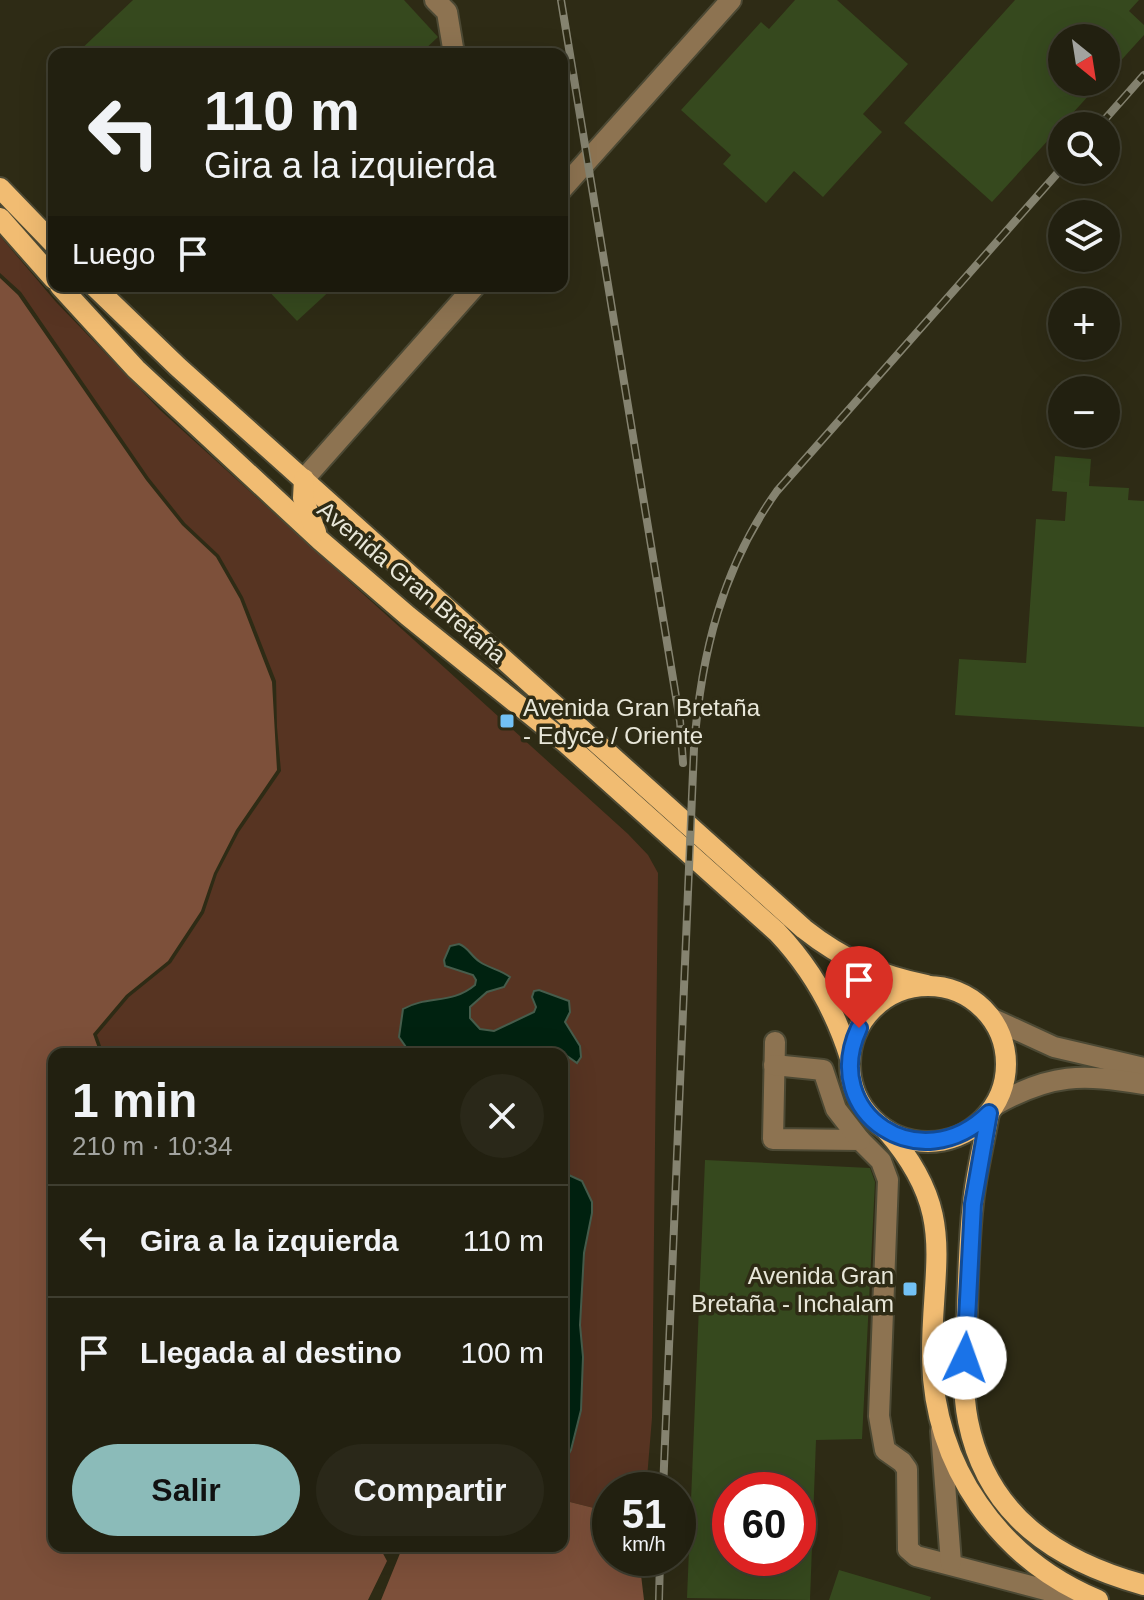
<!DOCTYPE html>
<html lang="es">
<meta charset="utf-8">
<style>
:root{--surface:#222010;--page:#2a2819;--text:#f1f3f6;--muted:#a2a39f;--line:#3f3e30;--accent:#8bbbb9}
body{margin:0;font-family:Helvetica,sans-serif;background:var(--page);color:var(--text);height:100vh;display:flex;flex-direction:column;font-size:30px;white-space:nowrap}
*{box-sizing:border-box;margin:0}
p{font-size:26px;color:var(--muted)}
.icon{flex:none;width:44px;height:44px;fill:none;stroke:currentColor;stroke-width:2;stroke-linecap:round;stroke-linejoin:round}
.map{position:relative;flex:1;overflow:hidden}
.details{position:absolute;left:48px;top:1048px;width:520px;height:504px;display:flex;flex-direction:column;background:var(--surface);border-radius:16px;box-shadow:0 8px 32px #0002,0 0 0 2px var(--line)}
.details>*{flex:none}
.banner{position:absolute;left:48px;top:48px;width:520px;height:244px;border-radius:16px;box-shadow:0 8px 32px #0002,0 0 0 2px var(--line);background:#222010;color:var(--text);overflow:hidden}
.needle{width:52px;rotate:150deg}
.controls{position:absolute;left:1048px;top:24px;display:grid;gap:16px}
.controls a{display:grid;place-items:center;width:72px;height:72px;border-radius:50%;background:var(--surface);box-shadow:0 8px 32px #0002,0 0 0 2px var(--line);font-size:40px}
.speed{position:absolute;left:592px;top:1472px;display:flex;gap:16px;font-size:40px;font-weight:700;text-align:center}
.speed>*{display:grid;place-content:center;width:104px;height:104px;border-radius:50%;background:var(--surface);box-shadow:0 8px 32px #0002,0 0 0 2px var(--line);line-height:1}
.speed small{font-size:20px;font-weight:400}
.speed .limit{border:12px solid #d22;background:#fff;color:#111}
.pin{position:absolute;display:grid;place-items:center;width:68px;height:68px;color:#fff;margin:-82px -34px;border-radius:50% 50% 50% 0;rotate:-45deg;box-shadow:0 0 8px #0007}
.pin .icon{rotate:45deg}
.me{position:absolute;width:88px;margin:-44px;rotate:3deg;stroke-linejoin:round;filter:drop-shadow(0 0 6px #0008)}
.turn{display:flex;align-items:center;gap:28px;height:168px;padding:0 24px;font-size:36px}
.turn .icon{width:104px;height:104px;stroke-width:2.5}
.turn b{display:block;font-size:56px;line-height:68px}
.then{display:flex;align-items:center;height:76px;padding:0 24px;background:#0003;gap:16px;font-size:30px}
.round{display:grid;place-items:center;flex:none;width:84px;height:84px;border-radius:42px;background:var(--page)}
.summary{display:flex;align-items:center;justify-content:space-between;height:136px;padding:0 24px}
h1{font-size:48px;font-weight:800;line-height:60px}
.cta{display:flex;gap:16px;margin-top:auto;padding:16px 24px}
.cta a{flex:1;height:92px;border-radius:48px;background:var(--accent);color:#111;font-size:32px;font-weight:800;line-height:92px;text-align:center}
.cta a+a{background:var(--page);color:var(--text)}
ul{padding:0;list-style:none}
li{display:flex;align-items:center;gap:24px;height:112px;padding:0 24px;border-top:2px solid var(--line)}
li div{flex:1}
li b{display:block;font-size:30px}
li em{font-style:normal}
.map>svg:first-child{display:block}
.green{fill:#573422}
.forest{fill:#7d503a}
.water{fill:#002210;stroke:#465d4c;stroke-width:2}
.building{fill:#36491e;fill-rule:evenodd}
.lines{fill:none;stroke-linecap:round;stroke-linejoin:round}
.minor-casing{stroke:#4c4934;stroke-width:24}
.major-casing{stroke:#4c4934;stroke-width:24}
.minor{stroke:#8d7351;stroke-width:20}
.major{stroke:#f1bc72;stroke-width:20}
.rail-casing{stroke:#858370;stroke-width:8}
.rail{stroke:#2e2b15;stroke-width:5;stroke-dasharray:15;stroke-linecap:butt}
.route-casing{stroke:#114b97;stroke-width:20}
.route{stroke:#1a73e8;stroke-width:14}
.poi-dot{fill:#72c1f5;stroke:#2e2b15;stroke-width:3}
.labels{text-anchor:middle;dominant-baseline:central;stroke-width:7;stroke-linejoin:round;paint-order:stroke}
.street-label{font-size:24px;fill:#e8e7d9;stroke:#2e2b15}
.poi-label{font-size:24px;fill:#e8e7d9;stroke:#2e2b15;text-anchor:start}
</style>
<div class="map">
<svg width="1144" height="1600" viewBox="0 0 1144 1600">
<rect width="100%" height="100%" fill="#2e2b15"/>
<!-- green -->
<path class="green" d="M0,236L56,302L160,410L628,834L648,855L658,873L652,1418L646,1490H610V1512L562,1500V1054H104L97,1035L129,997L171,963L204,913L217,874L239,832L281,771L277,727L276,681L243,597L219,555L185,523L149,478L21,292L0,273Z"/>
<!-- forest -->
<g class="forest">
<path d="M0,278L18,295L146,480L182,525L216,557L240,599L272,682L277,770L236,830L214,873L201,911L168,961L126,995L93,1034L100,1054H54V1546H379L387,1561L368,1600H0Z"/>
<path d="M562,1500L610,1512V1558H639L644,1600H381L403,1546H562Z"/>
</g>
<!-- water -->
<g class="water">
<path d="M459,944C468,947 471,956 480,962C489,968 501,970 510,977L504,987L487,992L470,1007V1018L480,1029L494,1031L534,1012L536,1007L532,997L534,991L539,990L569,1001L570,1012L565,1022L580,1046L581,1057L577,1063L567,1056L562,1066V1054H416L406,1047L399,1037L403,1009C428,995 451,1005 475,985L476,980L473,975L445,966L444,960L450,946Z"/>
<path d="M562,1172L582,1181L592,1202V1213L584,1253L580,1325L583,1357L581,1410L571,1450L562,1466Z"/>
</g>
<!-- building -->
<g class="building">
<path d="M133,0H404L438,37L420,54H76Z"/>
<path d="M795,0H837L908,64L863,114L882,132L823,197L794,171L766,203L723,164L731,155L681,110L761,22L769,29Z"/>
<path d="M1015,0H1139L1129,11L1144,25V35L1106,77V38H1062V82H1101L992,202L904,123Z"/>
<path d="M264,286H335L297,321Z"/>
<path d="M1055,456L1091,459L1089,486L1129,488L1128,500L1144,501V727L955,715L959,659L1026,663L1036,519L1065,521L1067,492L1052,491Z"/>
<path d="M705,1160L870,1168L875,1182L862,1439L816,1440L810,1600L687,1598ZM730,1490H798V1558H730Z"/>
<path d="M839,1570L931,1597L930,1600H829Z"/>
</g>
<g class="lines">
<defs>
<g id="minor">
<path d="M435,0L447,12L454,54"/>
<path d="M562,189L731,0"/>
<path d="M304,479L475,286"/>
<path d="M993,1019L1054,1047L1144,1068"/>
<path d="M775,1042L773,1139L860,1140L881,1161L888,1180L879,1416L885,1450L902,1462L907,1469L908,1549L916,1556L1046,1590L1083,1594"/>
<path d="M774,1065L823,1070L836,1109L860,1140"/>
<path d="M995,1105C1052,1073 1081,1074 1144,1084"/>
<path d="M941,1431L951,1563"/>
</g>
<g id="major">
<path d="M0,188L54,244"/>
<path d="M0,218L54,279"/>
<path d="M60,286L136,369L321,541L408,616L567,744L777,932C812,969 835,1010 850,1058"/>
<path d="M94,286L178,367L804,929C842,959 880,976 927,985"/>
<path d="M304,479L303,498L316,532"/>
<circle cx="928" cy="1064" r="78"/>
<path d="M989,1113C984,1143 976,1173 973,1203C969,1239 968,1276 967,1312C965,1348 961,1386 968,1421C987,1516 1057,1561 1144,1585"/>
<path d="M886,1130C959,1214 931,1261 932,1359C934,1466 999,1559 1098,1600"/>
</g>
</defs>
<!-- minor casing -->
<use href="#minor" class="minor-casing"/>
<!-- major casing -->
<use href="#major" class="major-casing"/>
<!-- minor -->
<use href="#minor" class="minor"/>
<!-- major -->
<use href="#major" class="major"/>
<defs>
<g id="rail">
<path d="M561,0L680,721L683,763"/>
<path d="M1099,126L1144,75"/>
<path d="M663,1490L694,748C701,654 722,568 777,491L1062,168"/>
<path d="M659,1600L660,1558"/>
</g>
</defs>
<!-- rail casing -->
<use href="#rail" class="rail-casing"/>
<!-- rail -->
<use href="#rail" class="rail"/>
</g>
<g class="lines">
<defs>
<path id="route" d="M859,1028C819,1114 921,1181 989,1113L973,1204L965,1358"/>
</defs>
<!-- route casing -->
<use href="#route" class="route-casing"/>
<!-- route -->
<use href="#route" class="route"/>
</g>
<!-- markers -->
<g class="poi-dot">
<rect x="499" y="713" width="16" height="16" rx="4"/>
<rect x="902" y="1281" width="16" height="16" rx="4"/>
</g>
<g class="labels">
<!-- street labels -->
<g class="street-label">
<text transform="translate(412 582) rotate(40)">Avenida Gran Bretaña</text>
</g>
<!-- poi labels -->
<g class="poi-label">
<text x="523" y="707">Avenida Gran Bretaña<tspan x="523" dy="28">- Edyce / Oriente</tspan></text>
<text x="894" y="1275" text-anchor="end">Avenida Gran<tspan x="894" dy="28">Bretaña - Inchalam</tspan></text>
</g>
</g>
</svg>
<div class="controls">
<a><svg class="needle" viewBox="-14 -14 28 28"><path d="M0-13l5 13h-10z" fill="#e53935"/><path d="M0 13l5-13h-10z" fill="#a2a39f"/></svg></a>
<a><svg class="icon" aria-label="search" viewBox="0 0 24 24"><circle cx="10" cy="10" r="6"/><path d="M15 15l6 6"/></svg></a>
<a><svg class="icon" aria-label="layers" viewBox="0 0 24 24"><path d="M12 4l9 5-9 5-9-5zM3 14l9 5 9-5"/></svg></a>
<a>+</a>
<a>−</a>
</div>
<div class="speed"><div>51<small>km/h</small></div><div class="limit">60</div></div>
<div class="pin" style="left:859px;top:1028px;background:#d93025"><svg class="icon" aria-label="arrive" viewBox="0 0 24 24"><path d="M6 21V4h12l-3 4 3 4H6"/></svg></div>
<svg class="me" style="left:965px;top:1358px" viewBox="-20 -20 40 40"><circle r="19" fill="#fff"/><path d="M0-13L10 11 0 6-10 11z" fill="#1a73e8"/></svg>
<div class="banner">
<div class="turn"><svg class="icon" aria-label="left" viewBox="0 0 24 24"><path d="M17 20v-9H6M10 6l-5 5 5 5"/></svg><div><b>110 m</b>Gira a la izquierda</div></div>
<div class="then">Luego<svg class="icon" aria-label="arrive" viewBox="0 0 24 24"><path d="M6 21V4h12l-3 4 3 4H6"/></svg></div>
</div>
<section class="details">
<div class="summary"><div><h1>1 min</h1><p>210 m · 10:34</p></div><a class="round"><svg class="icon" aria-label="close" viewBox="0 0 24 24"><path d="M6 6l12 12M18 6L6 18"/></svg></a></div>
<ul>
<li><svg class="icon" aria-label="left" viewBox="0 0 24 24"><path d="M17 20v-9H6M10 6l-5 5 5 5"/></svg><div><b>Gira a la izquierda</b></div><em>110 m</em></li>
<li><svg class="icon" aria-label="arrive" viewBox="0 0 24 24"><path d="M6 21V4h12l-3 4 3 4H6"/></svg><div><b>Llegada al destino</b></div><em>100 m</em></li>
</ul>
<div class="cta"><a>Salir</a><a>Compartir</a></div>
</section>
</div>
